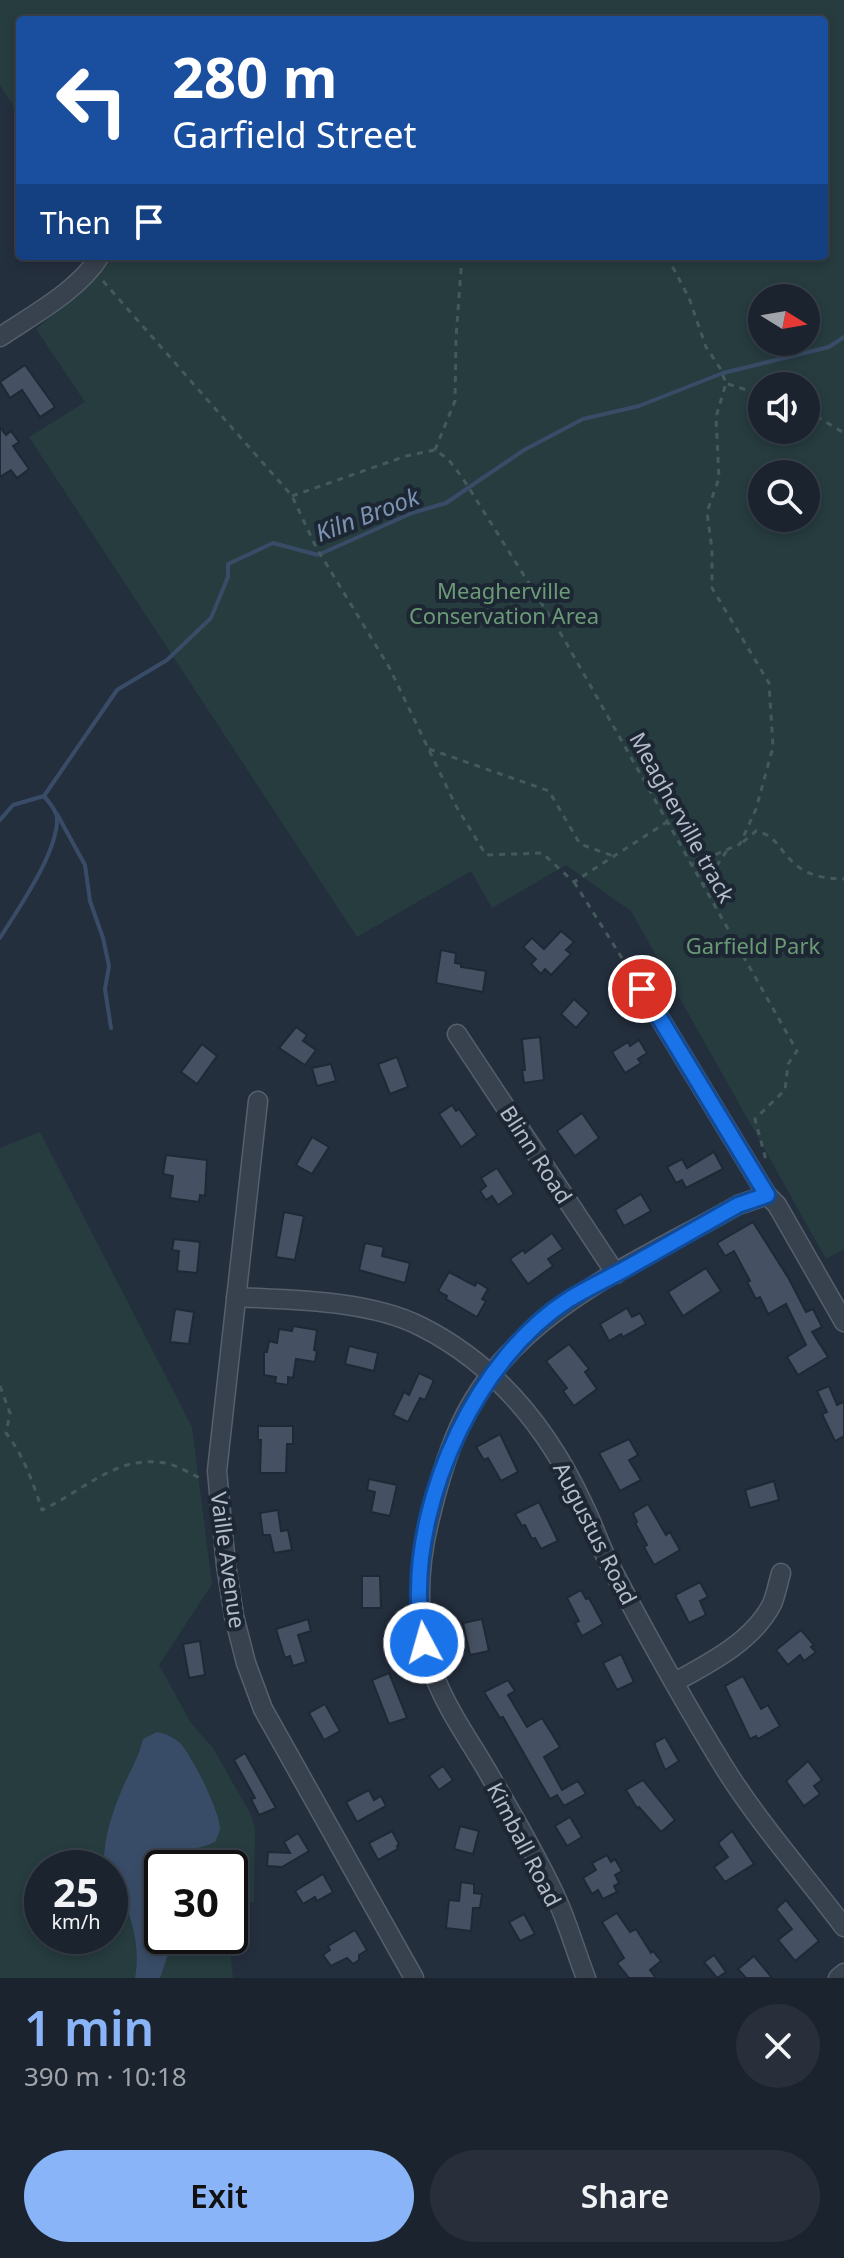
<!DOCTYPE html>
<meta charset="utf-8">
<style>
:root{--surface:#1b232e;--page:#282f3a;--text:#f1f3f6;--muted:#a0a4aa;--line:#39404a;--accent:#8ab4f8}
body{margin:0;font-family:"Noto Sans",sans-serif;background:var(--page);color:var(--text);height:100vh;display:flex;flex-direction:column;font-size:30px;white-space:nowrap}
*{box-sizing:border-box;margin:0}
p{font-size:26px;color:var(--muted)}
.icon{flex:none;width:44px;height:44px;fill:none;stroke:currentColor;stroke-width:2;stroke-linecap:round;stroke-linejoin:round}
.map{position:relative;height:1978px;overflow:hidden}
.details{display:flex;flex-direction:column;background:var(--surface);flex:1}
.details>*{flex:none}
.banner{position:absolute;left:16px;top:16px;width:812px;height:244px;border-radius:8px;box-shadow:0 4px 12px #0003,0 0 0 2px var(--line);background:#1a4fa0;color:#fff;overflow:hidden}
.needle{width:52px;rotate:101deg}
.fabs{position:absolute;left:748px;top:284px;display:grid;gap:16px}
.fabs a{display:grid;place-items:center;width:72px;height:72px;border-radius:50%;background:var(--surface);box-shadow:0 4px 12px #0003,0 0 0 2px var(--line);font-size:40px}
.speed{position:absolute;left:24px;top:1850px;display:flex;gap:16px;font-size:40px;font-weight:700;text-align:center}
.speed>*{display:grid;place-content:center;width:104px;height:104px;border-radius:50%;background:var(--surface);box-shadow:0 4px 12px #0003,0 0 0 2px var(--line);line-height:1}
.speed small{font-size:20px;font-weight:400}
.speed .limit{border:4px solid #111;border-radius:12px;background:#fff;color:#111}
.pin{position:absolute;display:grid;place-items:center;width:68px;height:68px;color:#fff;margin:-34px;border:4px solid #fff;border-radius:50%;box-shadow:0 2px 8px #0007}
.me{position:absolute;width:88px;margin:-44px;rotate:354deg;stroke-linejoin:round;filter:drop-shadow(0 0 6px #0008)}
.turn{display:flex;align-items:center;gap:28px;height:168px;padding:0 24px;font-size:36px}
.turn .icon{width:104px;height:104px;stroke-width:2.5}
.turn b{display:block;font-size:56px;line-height:68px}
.then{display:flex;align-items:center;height:76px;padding:0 24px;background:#0003;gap:16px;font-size:30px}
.round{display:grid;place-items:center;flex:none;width:84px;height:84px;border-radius:42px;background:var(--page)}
.summary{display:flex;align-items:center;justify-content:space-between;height:136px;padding:0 24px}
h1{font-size:48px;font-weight:600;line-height:60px;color:var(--accent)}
.button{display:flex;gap:16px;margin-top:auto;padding:16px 24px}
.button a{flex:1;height:92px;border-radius:48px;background:var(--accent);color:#111;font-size:32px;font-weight:600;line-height:92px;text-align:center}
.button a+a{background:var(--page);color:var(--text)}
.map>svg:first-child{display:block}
.green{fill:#263c3f;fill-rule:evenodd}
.water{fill:#394c67}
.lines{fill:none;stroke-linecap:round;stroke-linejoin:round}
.stream{stroke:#394c67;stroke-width:4}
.building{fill:#455162;stroke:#1f2835;stroke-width:2}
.minor-casing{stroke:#565f6c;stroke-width:21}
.path{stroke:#44595c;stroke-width:3;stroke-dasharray:6 6;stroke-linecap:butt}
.minor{stroke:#38414e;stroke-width:18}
.route-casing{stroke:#114b97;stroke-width:20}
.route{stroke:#1a73e8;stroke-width:14}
.labels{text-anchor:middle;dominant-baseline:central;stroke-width:8;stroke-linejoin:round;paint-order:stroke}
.park-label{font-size:22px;fill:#6b9a76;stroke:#1d2633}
.street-label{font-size:22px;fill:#b4bcc9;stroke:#1d2633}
.water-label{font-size:24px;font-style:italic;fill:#7c92b1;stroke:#1d2633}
</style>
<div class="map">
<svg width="844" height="1978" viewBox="0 0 844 1978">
<rect width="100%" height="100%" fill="#242f3e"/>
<!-- green -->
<g class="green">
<path d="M0,0H844V1249L826,1259L631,911L566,865L492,908L471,871L357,937L29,437L85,402L36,329L84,289L109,262L106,256H824V20H20V117L0,85ZM762,298H806V342H762ZM762,386H806V430H762ZM762,474H806V518H762Z"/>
<path d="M40,1132L192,1427L212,1584L159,1665L191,1723L213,1748L251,1815L255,1828L254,1902L230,1904V1868H162V1936H229L233,1978H0V1148ZM42,1868H110V1936H42Z"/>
</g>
<!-- water -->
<path class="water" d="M157,1732C166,1734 173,1737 180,1743C192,1756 221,1813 220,1830C219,1832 216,1841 215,1842C197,1851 179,1848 162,1858L153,1885L162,1909V1936H170V1948L160,1978H135C139,1957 136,1935 129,1914C121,1890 110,1901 110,1868H104C103,1839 112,1813 123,1787C130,1771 139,1757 143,1739Z"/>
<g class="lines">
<!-- stream -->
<g class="stream">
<path d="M57,814L85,865L90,901L103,938L109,966L105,989L111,1028"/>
<path d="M0,820L13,805L44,796L117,690L167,660L211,618L228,577V564L273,543L318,555L412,513L446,503L524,450L583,419L639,406L723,373L829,347L844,337"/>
<path d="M0,938C18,909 59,851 57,817C56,810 49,802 44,796"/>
</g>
</g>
<!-- building -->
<g class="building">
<path d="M25,365L55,407L40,417L22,390L10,398L0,382Z"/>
<path d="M0,427L6,435L11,431L19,442L13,446L29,469L17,478L11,470L0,477Z"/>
<path d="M561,931L574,942L566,950L571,954L551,975L545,969L541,974L531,964L536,959L523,947L532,938L544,949Z"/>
<path d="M441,950L456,953L455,963L461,964V967L486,971L483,992L436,983Z"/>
<path d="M574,999L589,1013L576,1028L561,1014Z"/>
<path d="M296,1027L307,1035L303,1041L316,1050L305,1065L279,1048Z"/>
<path d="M540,1037L544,1080L524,1083L522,1070H525L522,1039Z"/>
<path d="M639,1040L647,1053L638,1059L641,1063L625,1073L612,1052L628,1042L630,1046Z"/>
<path d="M202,1044L217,1056L197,1084L181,1072Z"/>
<path d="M397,1057L408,1087L390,1094L378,1064Z"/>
<path d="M331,1064L336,1081L317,1086L312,1068Z"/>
<path d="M452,1105L456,1111L459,1109L477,1135L461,1147L439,1114Z"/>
<path d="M582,1113L599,1138L575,1156L557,1131Z"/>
<path d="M312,1137L329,1147L312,1174L296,1165Z"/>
<path d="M714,1152L723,1169L686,1188L682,1180L676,1183L667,1167L682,1159L687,1168Z"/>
<path d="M166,1155L207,1160L205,1196L200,1195L199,1202L170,1198L173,1176L163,1174Z"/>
<path d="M497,1168L514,1194L498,1205L492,1196L486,1200L480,1191L486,1186L481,1178Z"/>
<path d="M641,1194L651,1211L624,1226L615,1210Z"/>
<path d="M284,1212L304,1216L295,1260L276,1257Z"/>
<path d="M753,1222L789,1279L806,1312L813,1309L822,1327L812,1332L828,1357L798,1375L787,1357L806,1345L786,1304L768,1314L760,1297L756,1299L747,1282L750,1281L734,1251L725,1256L717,1243Z"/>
<path d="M552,1233L563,1249L548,1259L553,1266L528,1284L510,1259L523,1250L525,1253Z"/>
<path d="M174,1239L200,1242L197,1273L177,1271L179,1251L172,1250Z"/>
<path d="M365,1243L384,1247L382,1256L410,1263L405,1283L359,1270Z"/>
<path d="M706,1268L721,1291L683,1316L668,1292Z"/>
<path d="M449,1272L475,1286L477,1282L488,1289L482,1299L486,1301L477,1317L446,1299L447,1296L438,1291Z"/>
<path d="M627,1308L632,1317L640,1313L646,1324L623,1337L621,1334L609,1341L600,1324Z"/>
<path d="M175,1309L194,1312L189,1344L170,1342Z"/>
<path d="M293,1326L317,1330L314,1350L317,1351L315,1362L296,1359L293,1378L288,1377V1385L275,1383L276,1377L264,1375V1352H267L269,1341L277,1343L279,1329L292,1331Z"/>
<path d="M569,1344L589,1369L585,1372L597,1389L574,1406L563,1391L567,1388L546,1361Z"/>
<path d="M349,1346L378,1353L374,1371L345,1364Z"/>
<path d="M419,1373L434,1380L425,1400L420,1398L408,1422L393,1415L404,1392L409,1395Z"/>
<path d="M829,1386L837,1405L844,1402V1436L835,1441L822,1414L827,1412L817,1391Z"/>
<path d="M258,1426H293V1444H287L286,1473H260L261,1440H258Z"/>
<path d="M500,1434L518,1472L501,1481L488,1458L484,1460L476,1447Z"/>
<path d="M629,1439L638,1455L629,1460L641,1480L620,1491L599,1453Z"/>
<path d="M369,1479L397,1485L390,1516L371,1512L375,1492L367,1490Z"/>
<path d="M774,1481L779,1500L750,1508L745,1490Z"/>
<path d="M539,1502L558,1541L541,1549L535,1538L532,1539L525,1525L522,1526L515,1514Z"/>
<path d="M648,1504L666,1535L670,1532L680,1550L654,1565L644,1547L647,1545L635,1523L637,1522L633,1513Z"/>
<path d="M278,1510L281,1531L288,1530L292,1550L274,1553L270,1535H263L260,1513Z"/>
<path d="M362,1576H380L381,1608H362Z"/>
<path d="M700,1582L708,1597L700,1601L706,1615L689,1623L675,1595Z"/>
<path d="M581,1590L586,1599L589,1598L603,1624L582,1636L575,1623L579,1621L567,1598Z"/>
<path d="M308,1619L311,1631L298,1635L306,1662L293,1666L290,1656L285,1658L276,1629Z"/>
<path d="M482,1619L489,1651L470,1655L463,1623Z"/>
<path d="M801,1630L814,1645L811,1647L816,1652L804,1661L800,1655L788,1665L776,1650Z"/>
<path d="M200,1641L205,1675L189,1678L183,1644Z"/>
<path d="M621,1654L634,1682L617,1690L603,1663Z"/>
<path d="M389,1673L407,1718L389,1724L372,1680Z"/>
<path d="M743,1676L761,1709L768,1705L780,1726L758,1739L756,1736L750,1739L725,1686Z"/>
<path d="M508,1680L515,1691L508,1695L527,1727L542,1718L560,1747L544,1757L562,1790L578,1781L586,1794L564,1806L557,1795L550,1799L503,1717L500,1718L484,1692Z"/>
<path d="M325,1704L340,1731L324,1740L309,1713Z"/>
<path d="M665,1737L679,1761L665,1770L654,1743Z"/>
<path d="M245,1753L276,1808L259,1815L251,1799L255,1798L234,1760Z"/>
<path d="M808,1761L822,1780L814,1786L820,1794L804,1806L786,1781Z"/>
<path d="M443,1766L453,1780L439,1790L429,1776Z"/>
<path d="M643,1780L675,1820L661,1832L639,1807L637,1808L626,1790Z"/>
<path d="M369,1790L374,1800L381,1796L386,1806L357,1822L346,1802Z"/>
<path d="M570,1817L582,1837L567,1846L555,1826Z"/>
<path d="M460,1826L479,1831L473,1854L454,1849Z"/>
<path d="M392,1831L399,1844L397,1846L398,1849L378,1860L369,1843Z"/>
<path d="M732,1831L754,1864L725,1882L714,1867L728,1857L718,1843Z"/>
<path d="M298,1833L309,1851L282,1867L267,1866L268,1852L290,1853L284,1842Z"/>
<path d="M607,1855L611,1862L615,1859L622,1871L615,1875L619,1883L614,1886L617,1892L603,1899L598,1890L592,1894L583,1878L596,1870L592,1863Z"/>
<path d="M323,1874L333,1892L317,1901L315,1897L303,1904L295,1891Z"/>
<path d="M461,1882L474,1884V1893L482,1894L480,1908H473L471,1931L446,1928L449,1900L459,1901Z"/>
<path d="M786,1900L819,1941L795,1961L778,1940L792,1929L776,1909Z"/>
<path d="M617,1913L630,1932L636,1929L651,1953L653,1951L661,1961L650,1970L656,1978H629L617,1963L624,1958L602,1922Z"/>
<path d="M524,1914L535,1934L520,1941L509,1922Z"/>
<path d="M355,1930L367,1950L359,1955V1960L353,1964L347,1958L331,1966L323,1955L330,1950L328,1946Z"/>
<path d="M714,1955L726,1972L717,1978L704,1962Z"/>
<path d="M754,1956L772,1978H746L738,1969Z"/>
</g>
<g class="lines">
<defs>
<g id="minor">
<path d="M0,337C34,314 78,291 100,256"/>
<path d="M642,989L767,1195L777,1205L844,1322"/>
<path d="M457,1034L616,1274"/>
<path d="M258,1101L217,1471L226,1565L234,1616L246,1663L263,1709L414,1978"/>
<path d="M236,1297C293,1300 368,1300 420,1326C496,1364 549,1430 584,1506C594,1526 600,1547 611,1567C646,1634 684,1702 724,1767C759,1823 804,1874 844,1927"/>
<path d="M675,1682C710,1663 753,1641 772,1604C776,1595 778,1583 781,1573"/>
<path d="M586,1978C575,1950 567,1920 554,1893C536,1855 514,1817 493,1781C473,1745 449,1714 434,1675C415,1623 417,1567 431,1514C439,1481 449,1447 464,1417C518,1309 639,1262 738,1205L767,1195"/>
<path d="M838,1978L844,1973"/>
</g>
</defs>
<!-- minor casing -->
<use href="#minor" class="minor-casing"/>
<!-- path -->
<g class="path">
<path d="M667,256L689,298L706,347L720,368L726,383L716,417L719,478L707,512L712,550V588L769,683L773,747L756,809L740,844L691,865"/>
<path d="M103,281L292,496L316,547L389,667L456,806L486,855L542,853L574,882L667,822"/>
<path d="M728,384L762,395"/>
<path d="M806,410L844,433"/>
<path d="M435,450L455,401L456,338L462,256"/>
<path d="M292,496L406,456L435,450L448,459L462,477L564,639L797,1051L788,1064L785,1090L755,1119L766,1160"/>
<path d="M429,749L549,791L580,844L613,856"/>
<path d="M743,842L756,831C778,836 779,851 795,864C808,876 827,879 844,879"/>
<path d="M574,882L634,977"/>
<path d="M703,886L728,849"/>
<path d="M0,1386L10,1413L6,1433C24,1456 33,1483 42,1510C82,1492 117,1454 165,1463C177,1465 189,1473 200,1478"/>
</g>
<!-- minor -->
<use href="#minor" class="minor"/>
</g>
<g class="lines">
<defs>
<path id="route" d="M424,1643C423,1629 420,1615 419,1601C416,1494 477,1359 568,1300C587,1288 607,1279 627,1268C664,1247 701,1226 738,1205L767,1195L642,989"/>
</defs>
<!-- route casing -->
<use href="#route" class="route-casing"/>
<!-- route -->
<use href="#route" class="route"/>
</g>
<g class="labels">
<!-- park labels -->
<g class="park-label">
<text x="504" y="590">Meagherville<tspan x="504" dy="25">Conservation Area</tspan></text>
<text x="753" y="945">Garfield Park</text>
</g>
<!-- street labels -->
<g class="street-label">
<text transform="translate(683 817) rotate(61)">Meagherville track</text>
<text transform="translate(537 1154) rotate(57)">Blinn Road</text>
<text transform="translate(596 1533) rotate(63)">Augustus Road</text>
<text transform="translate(229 1560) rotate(82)">Vaille Avenue</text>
<text transform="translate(525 1844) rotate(63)">Kimball Road</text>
</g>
<!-- water labels -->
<g class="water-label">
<text transform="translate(367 514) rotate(-21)">Kiln Brook</text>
</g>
</g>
</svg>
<div class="fabs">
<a><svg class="needle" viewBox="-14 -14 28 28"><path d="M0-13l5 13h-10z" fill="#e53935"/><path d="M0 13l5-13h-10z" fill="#a0a4aa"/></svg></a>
<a><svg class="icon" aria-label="sound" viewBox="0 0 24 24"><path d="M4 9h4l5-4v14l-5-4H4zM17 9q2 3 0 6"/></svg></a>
<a><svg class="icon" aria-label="search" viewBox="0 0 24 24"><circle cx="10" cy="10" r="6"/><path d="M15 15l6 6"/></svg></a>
</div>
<div class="speed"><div>25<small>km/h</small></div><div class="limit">30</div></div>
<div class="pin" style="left:642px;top:989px;background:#d93025"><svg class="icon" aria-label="arrive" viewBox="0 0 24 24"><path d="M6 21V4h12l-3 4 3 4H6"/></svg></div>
<svg class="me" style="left:424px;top:1643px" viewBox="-20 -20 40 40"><circle r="17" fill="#1a73e8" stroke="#fff" stroke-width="3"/><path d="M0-11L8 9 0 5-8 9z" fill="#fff"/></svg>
<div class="banner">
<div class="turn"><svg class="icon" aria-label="left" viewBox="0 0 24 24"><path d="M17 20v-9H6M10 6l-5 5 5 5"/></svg><div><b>280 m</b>Garfield Street</div></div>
<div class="then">Then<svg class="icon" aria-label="arrive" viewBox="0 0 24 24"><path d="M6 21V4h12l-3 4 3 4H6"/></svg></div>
</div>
</div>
<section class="details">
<div class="summary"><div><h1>1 min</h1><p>390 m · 10:18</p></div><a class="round"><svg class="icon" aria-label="close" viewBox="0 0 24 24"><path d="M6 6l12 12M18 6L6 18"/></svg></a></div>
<div class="button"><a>Exit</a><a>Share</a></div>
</section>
